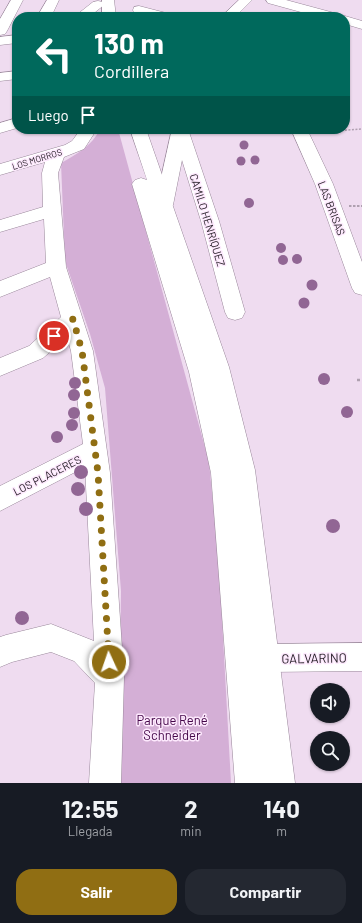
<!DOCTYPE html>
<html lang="es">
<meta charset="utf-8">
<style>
:root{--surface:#171b24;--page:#242831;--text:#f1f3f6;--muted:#9ea1a6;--accent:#906e13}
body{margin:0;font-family:Barlow,sans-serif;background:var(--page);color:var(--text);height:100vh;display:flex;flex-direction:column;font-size:15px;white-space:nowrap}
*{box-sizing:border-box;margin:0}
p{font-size:13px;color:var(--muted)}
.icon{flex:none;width:22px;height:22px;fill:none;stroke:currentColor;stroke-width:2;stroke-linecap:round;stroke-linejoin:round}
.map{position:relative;height:783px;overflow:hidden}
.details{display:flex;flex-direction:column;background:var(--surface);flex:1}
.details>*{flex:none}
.banner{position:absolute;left:12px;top:12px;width:338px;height:122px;border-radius:16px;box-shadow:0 1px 3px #0004;background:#00695c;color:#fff;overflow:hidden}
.tools{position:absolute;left:310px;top:683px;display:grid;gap:8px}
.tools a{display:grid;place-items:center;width:40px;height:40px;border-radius:50%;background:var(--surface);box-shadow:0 1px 3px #0004;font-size:20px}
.pin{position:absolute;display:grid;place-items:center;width:34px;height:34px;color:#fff;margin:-17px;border:2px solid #fff;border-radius:50%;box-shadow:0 1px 4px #0007}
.me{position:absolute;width:44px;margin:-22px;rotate:357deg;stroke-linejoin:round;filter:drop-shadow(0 0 3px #0008)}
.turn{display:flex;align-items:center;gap:14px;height:84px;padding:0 16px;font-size:18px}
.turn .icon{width:52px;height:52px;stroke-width:2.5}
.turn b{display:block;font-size:28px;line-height:34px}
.then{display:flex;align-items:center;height:38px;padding:0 16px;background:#0003;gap:8px;font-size:15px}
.eta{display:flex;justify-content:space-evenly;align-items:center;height:68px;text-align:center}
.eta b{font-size:24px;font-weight:700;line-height:28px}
.button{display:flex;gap:8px;margin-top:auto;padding:8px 16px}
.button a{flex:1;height:46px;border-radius:16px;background:var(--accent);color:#fff;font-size:16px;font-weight:700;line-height:46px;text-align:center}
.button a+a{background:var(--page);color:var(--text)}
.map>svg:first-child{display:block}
.green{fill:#d4afd6}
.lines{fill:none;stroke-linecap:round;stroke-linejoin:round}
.minor-casing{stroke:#99879a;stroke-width:1}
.major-casing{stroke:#99879a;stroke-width:1}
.path-far2{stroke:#afa0b0;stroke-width:1.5;stroke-dasharray:2 1.5;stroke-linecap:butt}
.path-far1{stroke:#afa0b0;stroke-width:2;stroke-dasharray:2.5 1.5;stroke-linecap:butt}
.path{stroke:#afa0b0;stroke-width:2.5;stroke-dasharray:3 2;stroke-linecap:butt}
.minor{fill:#fff;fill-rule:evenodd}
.major{fill:#fff;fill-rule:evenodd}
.tree{fill:#916694}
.route{stroke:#906e13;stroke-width:7;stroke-dasharray:0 12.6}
.labels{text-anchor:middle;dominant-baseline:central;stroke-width:3;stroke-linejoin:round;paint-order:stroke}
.far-street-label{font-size:9px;fill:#272028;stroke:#fde9fd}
.street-label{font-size:11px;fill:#272028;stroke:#fde9fd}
.near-street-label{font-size:13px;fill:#272028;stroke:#fde9fd}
.near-park-label{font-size:13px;fill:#440649;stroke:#fde9fd}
</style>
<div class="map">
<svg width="362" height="783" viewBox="0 0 362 783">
<rect width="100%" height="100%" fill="#efdcf0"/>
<!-- green -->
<path class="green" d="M100,129H118L209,462L219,564L231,783H114L120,674L121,591L105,388L90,334L65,261L61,163C77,154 92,146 100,129Z"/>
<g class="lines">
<defs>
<g id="minor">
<path d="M11,0H23L7,31L5,34L0,35V19Z"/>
<path d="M47,0H59L51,17H37Z"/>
<path d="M239,0H252L235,17H221Z"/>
<path d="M266,0H286L338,14L340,17H319L268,3Z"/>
<path d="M98,1L103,2L104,5L89,17H74L93,2Z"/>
<path d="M139,6L170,14L172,17H150L134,13L133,10L134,7Z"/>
<path d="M345,16L362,21V29L345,24V17H341Z"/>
<path d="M17,35V43L0,45V37Z"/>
<path d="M17,71V79L0,81V73Z"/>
<path d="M17,118V128L0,133V123Z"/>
<path d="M81,129H97L84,149L64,157L58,173L66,267L93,351L110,473L124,677L121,783H89L95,683L74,661L51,652L12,662L0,667V637L6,635L51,624L94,641L85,467L0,511V486L83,444L71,351L67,337L43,358L0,376V358L29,346L61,317L50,277L0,297V281L46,263L44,219L0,232V220L43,207L42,173L45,162L0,175V164L65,145L72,141Z"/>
<path d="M172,129H188L219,221L245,312L242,318L235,320L228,318L225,312L201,221L182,160L173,205L170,209L164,211L158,209L155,205Z"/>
<path d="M291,129H307L333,184L362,262V295L355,293L352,288L315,184Z"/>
<path d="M362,643V671L266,672L256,668L252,658L256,648L266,644Z"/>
</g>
<g id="major">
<path d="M102,0H114L116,17H102Z"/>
<path d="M130,129H146L229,367L255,470L295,783H235L211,473L189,372L132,184L135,180L141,178L147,180Z"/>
</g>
</defs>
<!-- minor casing -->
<use href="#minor" class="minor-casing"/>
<!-- major casing -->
<use href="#major" class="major-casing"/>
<!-- path-far2 -->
<path class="path-far2" d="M317,132L362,129"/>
<!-- path-far1 -->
<path class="path-far1" d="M349,206H362"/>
<!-- path -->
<path class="path" d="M357,380H362"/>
<!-- minor -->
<use href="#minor" class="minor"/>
<!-- major -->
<use href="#major" class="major"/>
</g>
<!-- trees -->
<g class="tree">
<circle cx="244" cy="145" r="4.5"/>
<circle cx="255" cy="160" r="4.5"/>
<circle cx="241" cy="161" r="4.5"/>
<circle cx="249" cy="203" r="5"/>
<circle cx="281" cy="248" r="5"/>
<circle cx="297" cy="259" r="5"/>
<circle cx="283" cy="260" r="5"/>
<circle cx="312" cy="285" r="5.5"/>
<circle cx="304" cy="303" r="5.5"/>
<circle cx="324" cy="379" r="6"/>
<circle cx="75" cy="383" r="6"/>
<circle cx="74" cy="395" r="6"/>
<circle cx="347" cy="412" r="6"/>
<circle cx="74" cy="413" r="6"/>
<circle cx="72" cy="425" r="6"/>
<circle cx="57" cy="437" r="6"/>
<circle cx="81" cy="472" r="7"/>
<circle cx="78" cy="489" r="7"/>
<circle cx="86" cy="509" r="7"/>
<circle cx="333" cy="526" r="7"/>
<circle cx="22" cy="618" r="7"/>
</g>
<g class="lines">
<!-- route -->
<path class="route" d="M54,336L73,319L82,351L98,473L109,662"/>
</g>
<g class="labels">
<!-- far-street labels -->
<g class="far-street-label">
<text transform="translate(37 159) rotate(-17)">LOS MORROS</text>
</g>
<!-- street labels -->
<g class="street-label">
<text transform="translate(332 208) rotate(69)">LAS BRISAS</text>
<text transform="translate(208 220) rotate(73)">CAMILO HENRÍQUEZ</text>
<text transform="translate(47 475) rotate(-27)">LOS PLACERES</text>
</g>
<!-- near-street labels -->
<g class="near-street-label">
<text transform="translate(314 658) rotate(-1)">GALVARINO</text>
</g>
<!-- near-park labels -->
<g class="near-park-label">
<text x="172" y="720">Parque René<tspan x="172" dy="15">Schneider</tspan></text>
</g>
</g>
</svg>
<div class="tools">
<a><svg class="icon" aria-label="sound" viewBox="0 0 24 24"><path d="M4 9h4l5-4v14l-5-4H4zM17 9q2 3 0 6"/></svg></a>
<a><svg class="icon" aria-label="search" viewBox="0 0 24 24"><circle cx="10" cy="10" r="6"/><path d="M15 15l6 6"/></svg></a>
</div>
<div class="pin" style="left:54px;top:336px;background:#d93025"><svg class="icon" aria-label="arrive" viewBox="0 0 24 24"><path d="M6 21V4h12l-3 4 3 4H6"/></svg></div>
<svg class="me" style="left:109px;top:662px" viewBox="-20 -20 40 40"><circle r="17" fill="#906e13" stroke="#fff" stroke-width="3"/><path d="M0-11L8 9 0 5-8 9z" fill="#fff"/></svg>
<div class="banner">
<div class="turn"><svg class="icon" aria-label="left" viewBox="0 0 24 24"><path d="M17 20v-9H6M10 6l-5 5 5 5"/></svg><div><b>130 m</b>Cordillera</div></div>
<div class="then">Luego<svg class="icon" aria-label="arrive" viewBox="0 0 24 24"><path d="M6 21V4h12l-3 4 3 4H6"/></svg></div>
</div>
</div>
<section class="details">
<div class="eta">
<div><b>12:55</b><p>Llegada</p></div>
<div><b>2</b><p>min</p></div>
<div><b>140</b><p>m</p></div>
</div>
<div class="button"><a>Salir</a><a>Compartir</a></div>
</section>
